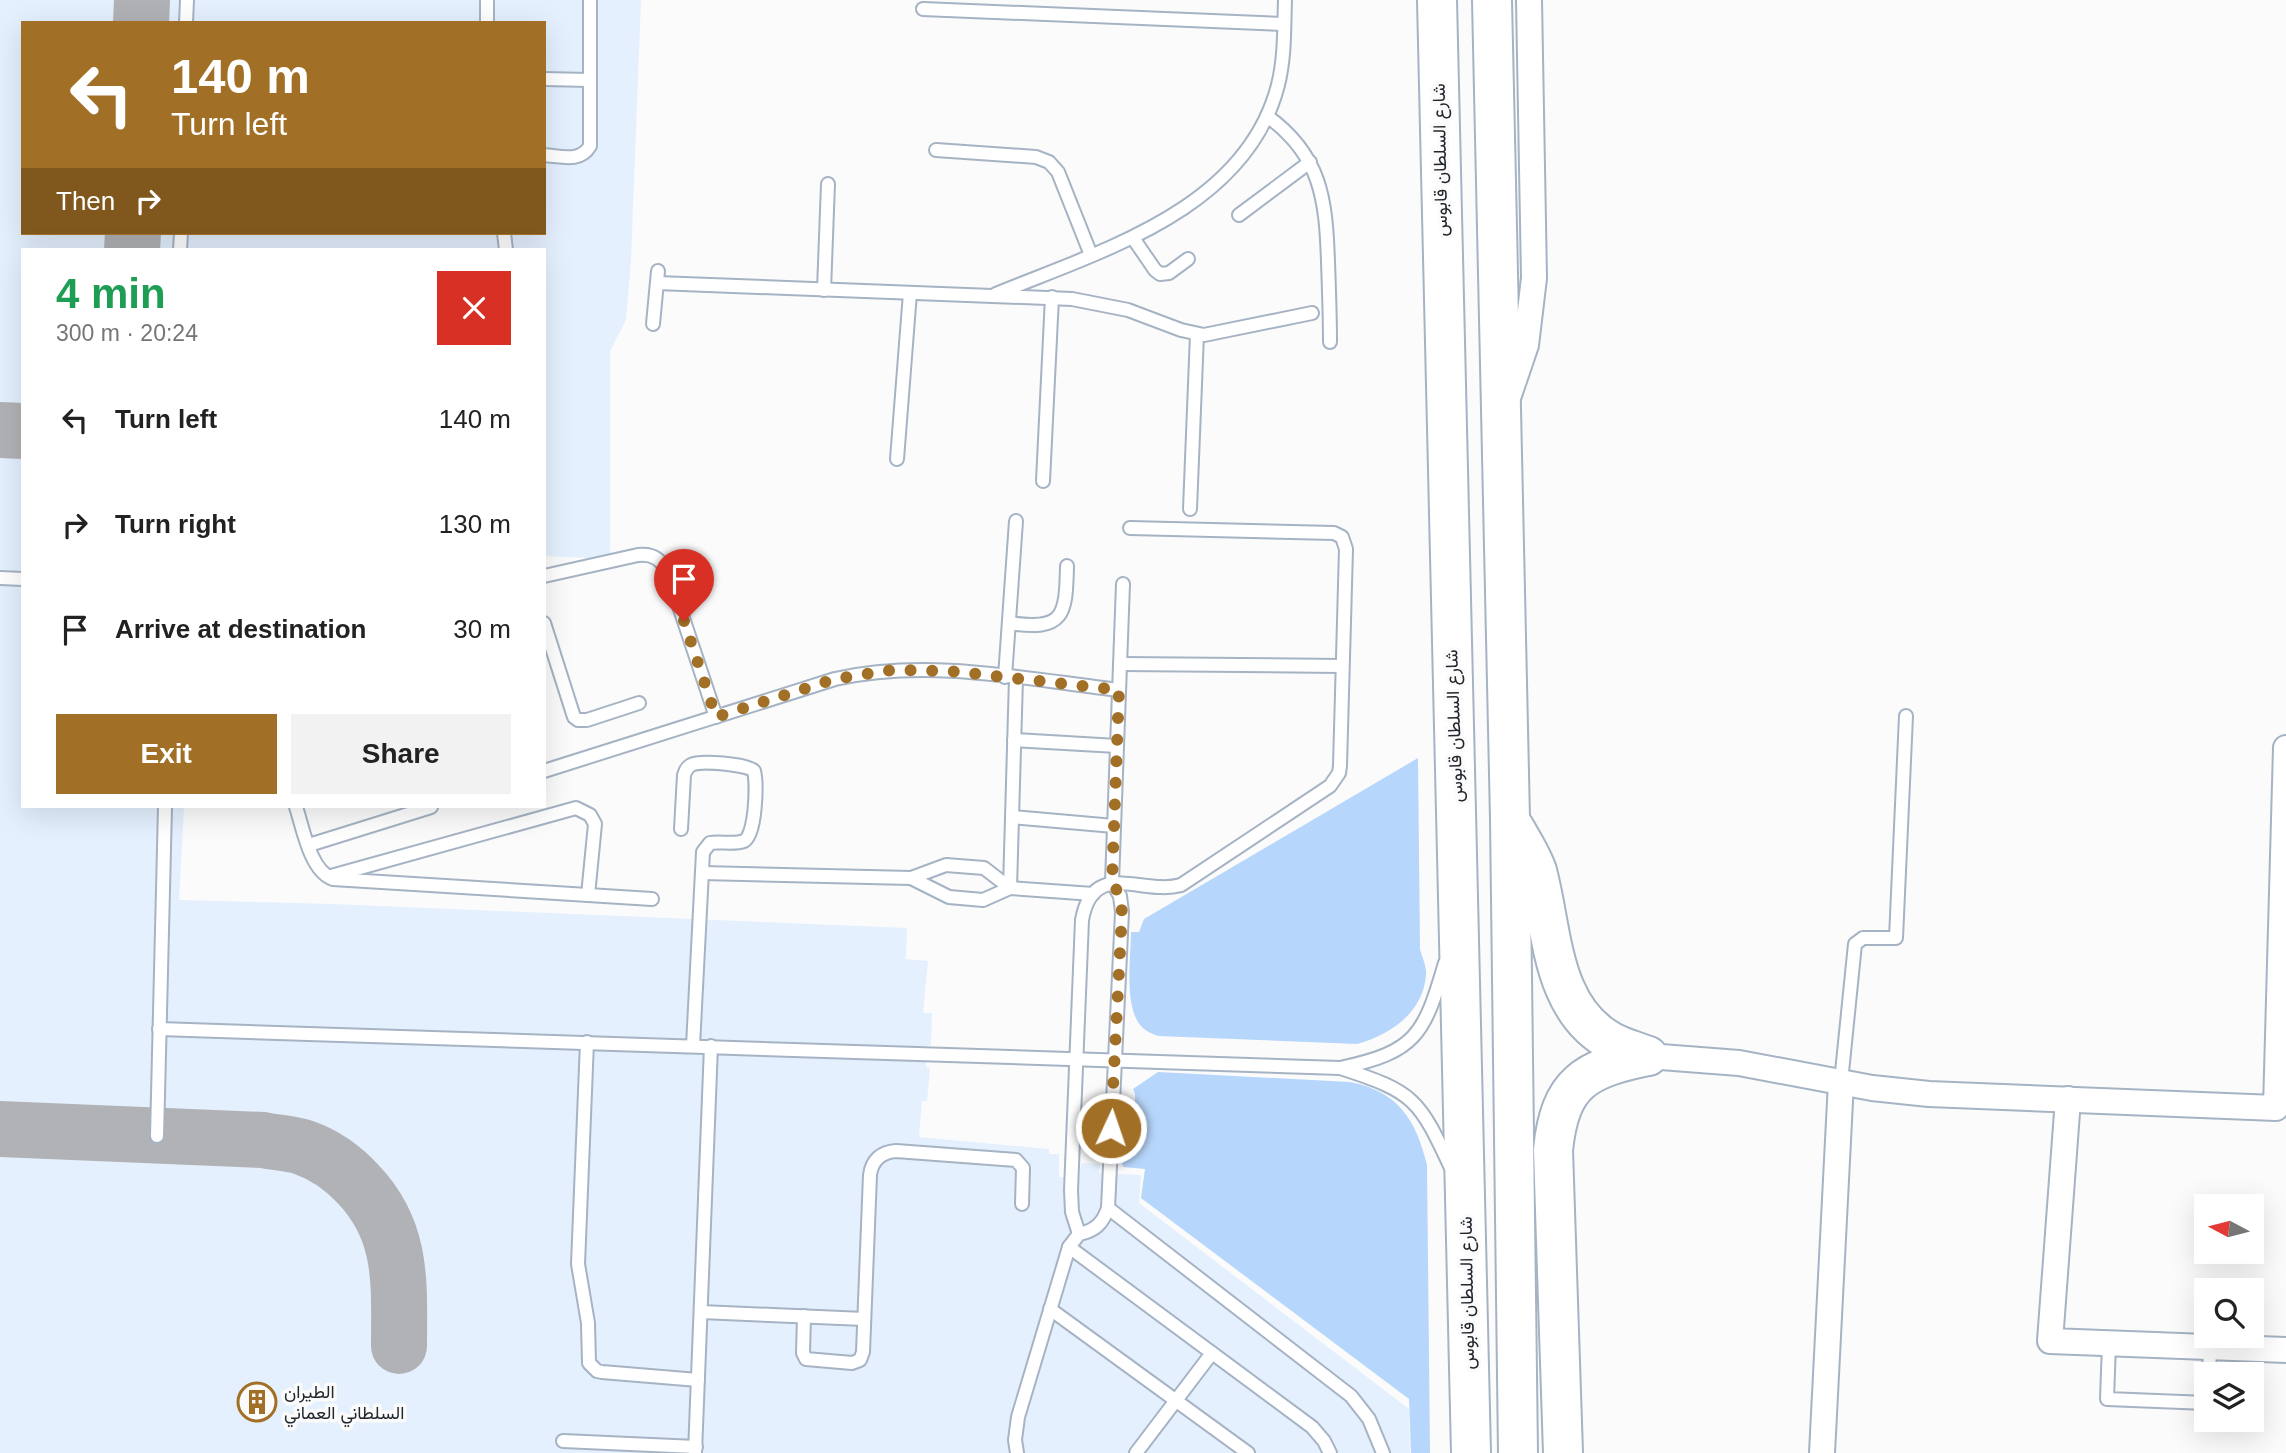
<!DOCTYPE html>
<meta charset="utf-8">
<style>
:root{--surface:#fff;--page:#f2f2f2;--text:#222;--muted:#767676;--accent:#a16f25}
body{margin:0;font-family:Helvetica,Vazirmatn,sans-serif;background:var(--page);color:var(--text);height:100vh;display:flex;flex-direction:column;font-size:26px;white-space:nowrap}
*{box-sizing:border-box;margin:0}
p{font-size:23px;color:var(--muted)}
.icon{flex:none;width:38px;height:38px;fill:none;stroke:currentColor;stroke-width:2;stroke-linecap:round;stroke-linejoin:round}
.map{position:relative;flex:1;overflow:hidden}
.panel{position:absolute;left:21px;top:248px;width:525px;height:560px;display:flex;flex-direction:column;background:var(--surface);border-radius:0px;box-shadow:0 7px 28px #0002}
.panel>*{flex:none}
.banner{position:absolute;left:21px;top:21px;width:525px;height:214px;border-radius:0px;box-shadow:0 7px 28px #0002;background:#a16f25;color:#fff;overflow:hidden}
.needle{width:46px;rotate:277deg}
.buttons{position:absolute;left:2194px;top:1194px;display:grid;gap:14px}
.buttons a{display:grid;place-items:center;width:70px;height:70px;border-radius:0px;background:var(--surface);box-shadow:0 7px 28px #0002;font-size:35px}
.pin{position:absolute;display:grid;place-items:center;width:60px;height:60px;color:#fff;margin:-72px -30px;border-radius:50% 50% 50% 0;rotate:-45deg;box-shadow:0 0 7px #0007}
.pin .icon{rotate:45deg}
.me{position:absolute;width:77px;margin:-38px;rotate:3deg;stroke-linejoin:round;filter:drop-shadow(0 0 5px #0008)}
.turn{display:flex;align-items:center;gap:24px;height:147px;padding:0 35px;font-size:32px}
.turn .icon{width:91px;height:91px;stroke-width:2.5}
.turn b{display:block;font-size:49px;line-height:60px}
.then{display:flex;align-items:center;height:66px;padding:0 35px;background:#0003;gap:14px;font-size:26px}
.round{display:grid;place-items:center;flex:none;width:74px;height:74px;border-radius:0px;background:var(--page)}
.headline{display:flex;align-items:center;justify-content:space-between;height:119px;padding:0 35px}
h1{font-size:42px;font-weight:800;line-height:52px;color:#1e9e55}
.button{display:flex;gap:14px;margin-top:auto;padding:14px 35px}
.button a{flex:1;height:80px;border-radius:0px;background:var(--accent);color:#fff;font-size:28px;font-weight:800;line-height:80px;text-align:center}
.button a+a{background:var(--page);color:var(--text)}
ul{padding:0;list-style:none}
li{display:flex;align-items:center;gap:21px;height:105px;padding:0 35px}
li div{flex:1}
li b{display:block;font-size:26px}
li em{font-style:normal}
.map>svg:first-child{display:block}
.built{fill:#e4f0fe;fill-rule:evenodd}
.green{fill:#b7d6fb}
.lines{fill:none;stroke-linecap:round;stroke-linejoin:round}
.taxiway{stroke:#b1b2b5;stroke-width:56}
.service-casing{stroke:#a6b3c4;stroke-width:16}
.minor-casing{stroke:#a6b3c4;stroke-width:28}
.trunk-casing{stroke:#a6b3c4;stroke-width:42}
.service{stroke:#fff;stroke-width:12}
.minor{stroke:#fff;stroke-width:24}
.trunk{stroke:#fff;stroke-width:38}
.route{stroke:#a16f25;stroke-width:12;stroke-dasharray:0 21.6}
.labels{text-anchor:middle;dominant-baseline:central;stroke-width:7;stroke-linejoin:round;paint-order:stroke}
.street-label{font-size:18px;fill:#22272e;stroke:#fbfbfb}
.poi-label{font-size:18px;fill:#22272e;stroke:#fbfbfb;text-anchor:start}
</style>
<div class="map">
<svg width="2286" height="1453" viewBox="0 0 2286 1453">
<rect width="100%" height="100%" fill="#fbfbfb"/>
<!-- built -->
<path class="built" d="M0,0H641L631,259L626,320L610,351V559L544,556V250H23V807H184L179,900L333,904L907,928L906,959L928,961L923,1013H932L931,1045L926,1046V1067L930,1068L927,1101H922L919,1137L1049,1149V1154H1059V1177L1079,1179L1081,1163L1100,1164L1099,1173L1141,1175L1139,1203L1409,1409L1410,1453H0ZM23,23H544V233H23Z"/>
<!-- green -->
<g class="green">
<path d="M1418,758L1420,949C1422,957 1427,967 1426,975C1423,1013 1390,1035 1357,1044L1158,1036C1153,1034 1147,1032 1143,1028C1123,1010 1131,958 1131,932H1139L1144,919Z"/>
<path d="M1158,1072L1350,1082C1398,1091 1416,1120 1427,1165L1430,1453H1411L1409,1399L1141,1198L1145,1169L1123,1167L1122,1163L1135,1148V1094L1133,1089Z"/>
</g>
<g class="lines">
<!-- taxiway -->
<g class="taxiway">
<path d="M141,23L142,0"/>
<path d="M132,250L133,233"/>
<path d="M0,430L23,431"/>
<path d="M0,1129L263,1140C276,1143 292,1143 305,1148C325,1155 344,1169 358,1184C404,1232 399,1284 399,1346"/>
</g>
<defs>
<g id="service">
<path d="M487,0V23"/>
<path d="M923,9L1284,24"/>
<path d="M186,23L187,0"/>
<path d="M544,79L589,80"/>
<path d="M1267,116C1321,155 1326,199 1328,262C1329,289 1330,316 1330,342"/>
<path d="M936,150L1036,157L1049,162L1058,172L1091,255"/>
<path d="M544,155C561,156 580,163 590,146V0"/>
<path d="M1239,215L1310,162"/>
<path d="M504,233L506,250"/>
<path d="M1133,238L1155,270L1160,274L1169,273L1188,259"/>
<path d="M180,250L181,233"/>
<path d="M657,283L1072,299L1128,310L1181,330L1204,335L1312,313"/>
<path d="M824,290L828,184"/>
<path d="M996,294C1100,251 1246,210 1278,85C1285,57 1284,29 1285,0"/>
<path d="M653,324L658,271"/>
<path d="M897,459L910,293"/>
<path d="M1043,481L1052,297"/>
<path d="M1190,509L1197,334"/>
<path d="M544,576L638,555C653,553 662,560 668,573L716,717"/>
<path d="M0,578L23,579"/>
<path d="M544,623L574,717L578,720H587L639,703"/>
<path d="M1009,623C1064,631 1066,616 1067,566"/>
<path d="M1120,664L1342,666"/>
<path d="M1005,677L1016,521"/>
<path d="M1014,740L1117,746"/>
<path d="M544,771L835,679C929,658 1025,679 1119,690"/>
<path d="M296,807C303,828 310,871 333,879L652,899"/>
<path d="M1012,817L1114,826"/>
<path d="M681,829L684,775C686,770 686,768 691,765C700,760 747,764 754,771C757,783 756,835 744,841C734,845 720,841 710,843L703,852L693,1046"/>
<path d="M309,845L431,807"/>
<path d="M702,873L911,878L946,865L984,868L1010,888"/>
<path d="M331,876L576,808L590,815L595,824L588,895"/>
<path d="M911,878L949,897L983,900L1010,888L1093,894"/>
<path d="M1010,888L1016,678"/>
<path d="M159,1029L1340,1068C1416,1052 1424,1035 1445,963"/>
<path d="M587,1042L578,1264L588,1323L589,1363L597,1371L602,1372L698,1380"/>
<path d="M1340,1068C1415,1092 1419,1099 1452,1170"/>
<path d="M1841,1082L1855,944L1863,938H1896L1906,716"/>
<path d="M157,1136L165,807"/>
<path d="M1108,1208L1351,1396L1369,1419L1383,1453"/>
<path d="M1079,1234L1072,1212L1071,1190L1082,920C1093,858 1143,896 1181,885L1330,786L1339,773L1340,766L1346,549L1342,537L1334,533L1130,528"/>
<path d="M1069,1247L1312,1427L1324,1441L1330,1453"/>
<path d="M1050,1309L1248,1453"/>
<path d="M701,1312L864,1319"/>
<path d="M804,1316L803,1353L806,1359L852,1363L860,1360L863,1352L870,1175C872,1160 881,1152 896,1151L1016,1160L1023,1168L1022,1204"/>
<path d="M2109,1344L2107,1399L2207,1403"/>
<path d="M2209,1374L2210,1347"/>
<path d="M563,1441L696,1447"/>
<path d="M695,1453L711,1046"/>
<path d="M1017,1453L1015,1440L1018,1417L1069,1247L1079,1234C1095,1231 1103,1223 1108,1208L1122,912L1120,896L1112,882L1123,584"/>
<path d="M1136,1453L1212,1353"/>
</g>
<g id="minor">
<path d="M1509,395L1526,345L1534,278L1529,0"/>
<path d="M1648,1056L1739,1063L1872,1088L1929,1094L2276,1108L2286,748"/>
<path d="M2068,1099L2050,1341L2286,1350"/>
<path d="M1822,1453L1841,1082"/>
</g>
<g id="trunk">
<path d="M1437,0L1471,1453"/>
<path d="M1492,0L1510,819L1518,1453"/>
<path d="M1514,827C1522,841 1532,856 1537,871C1553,930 1550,1009 1612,1042C1623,1048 1636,1051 1648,1056"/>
<path d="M1563,1453L1553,1150C1560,1082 1585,1069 1648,1056"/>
</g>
</defs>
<!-- service casing -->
<use href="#service" class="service-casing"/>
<!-- minor casing -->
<use href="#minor" class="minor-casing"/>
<!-- trunk casing -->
<use href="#trunk" class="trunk-casing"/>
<!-- service -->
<use href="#service" class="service"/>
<!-- minor -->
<use href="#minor" class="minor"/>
<!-- trunk -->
<use href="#trunk" class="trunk"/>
</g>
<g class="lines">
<!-- route -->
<path class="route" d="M684,621L716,717L835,679L892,670L950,671L1119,690L1112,882L1120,896L1122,912L1111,1128"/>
</g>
<!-- icons -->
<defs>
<symbol id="building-ring" viewBox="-11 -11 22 22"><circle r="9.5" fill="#fbfbfb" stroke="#a16f25" stroke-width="1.5"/><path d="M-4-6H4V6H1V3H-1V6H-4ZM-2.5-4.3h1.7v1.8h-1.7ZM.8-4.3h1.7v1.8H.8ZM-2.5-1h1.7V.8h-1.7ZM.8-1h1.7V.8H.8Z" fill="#a16f25"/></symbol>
</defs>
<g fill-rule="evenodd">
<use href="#building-ring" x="235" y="1380" width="44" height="44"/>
</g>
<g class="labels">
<!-- street labels -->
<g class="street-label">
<text transform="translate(1440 160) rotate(-91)">شارع السلطان قابوس</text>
<text transform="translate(1454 726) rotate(-92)">شارع السلطان قابوس</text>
<text transform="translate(1467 1293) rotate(-91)">شارع السلطان قابوس</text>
</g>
<!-- poi labels -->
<g class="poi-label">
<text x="284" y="1392">الطيران<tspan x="284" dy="21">السلطاني العماني</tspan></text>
</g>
</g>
</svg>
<div class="buttons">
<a><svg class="needle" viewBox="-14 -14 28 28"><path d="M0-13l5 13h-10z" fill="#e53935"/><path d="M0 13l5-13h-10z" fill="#767676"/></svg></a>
<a><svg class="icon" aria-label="search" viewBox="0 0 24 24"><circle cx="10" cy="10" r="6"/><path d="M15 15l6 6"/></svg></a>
<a><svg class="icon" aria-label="layers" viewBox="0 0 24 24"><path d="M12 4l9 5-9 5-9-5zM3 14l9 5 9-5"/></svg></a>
</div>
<div class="pin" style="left:684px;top:621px;background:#d93025"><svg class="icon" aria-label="arrive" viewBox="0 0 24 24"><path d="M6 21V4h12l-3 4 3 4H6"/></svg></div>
<svg class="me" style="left:1111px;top:1128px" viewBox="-20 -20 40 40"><circle r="17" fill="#a16f25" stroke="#fff" stroke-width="3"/><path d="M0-11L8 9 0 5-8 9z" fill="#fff"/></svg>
<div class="banner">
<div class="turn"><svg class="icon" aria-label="left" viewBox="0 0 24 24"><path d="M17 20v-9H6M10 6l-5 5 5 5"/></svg><div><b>140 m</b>Turn left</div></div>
<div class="then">Then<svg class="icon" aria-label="right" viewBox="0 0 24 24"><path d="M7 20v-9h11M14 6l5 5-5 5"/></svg></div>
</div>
<section class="panel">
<div class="headline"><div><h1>4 min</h1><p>300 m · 20:24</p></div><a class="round" style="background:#d93025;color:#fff"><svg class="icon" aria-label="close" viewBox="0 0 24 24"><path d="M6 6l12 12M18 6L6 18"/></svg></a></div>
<ul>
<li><svg class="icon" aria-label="left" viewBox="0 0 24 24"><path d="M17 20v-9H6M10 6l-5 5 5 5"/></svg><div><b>Turn left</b></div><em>140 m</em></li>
<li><svg class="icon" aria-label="right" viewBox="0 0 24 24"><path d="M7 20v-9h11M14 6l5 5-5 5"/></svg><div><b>Turn right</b></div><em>130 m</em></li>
<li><svg class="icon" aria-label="arrive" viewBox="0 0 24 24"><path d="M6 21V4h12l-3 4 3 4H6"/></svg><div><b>Arrive at destination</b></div><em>30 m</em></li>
</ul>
<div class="button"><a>Exit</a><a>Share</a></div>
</section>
</div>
